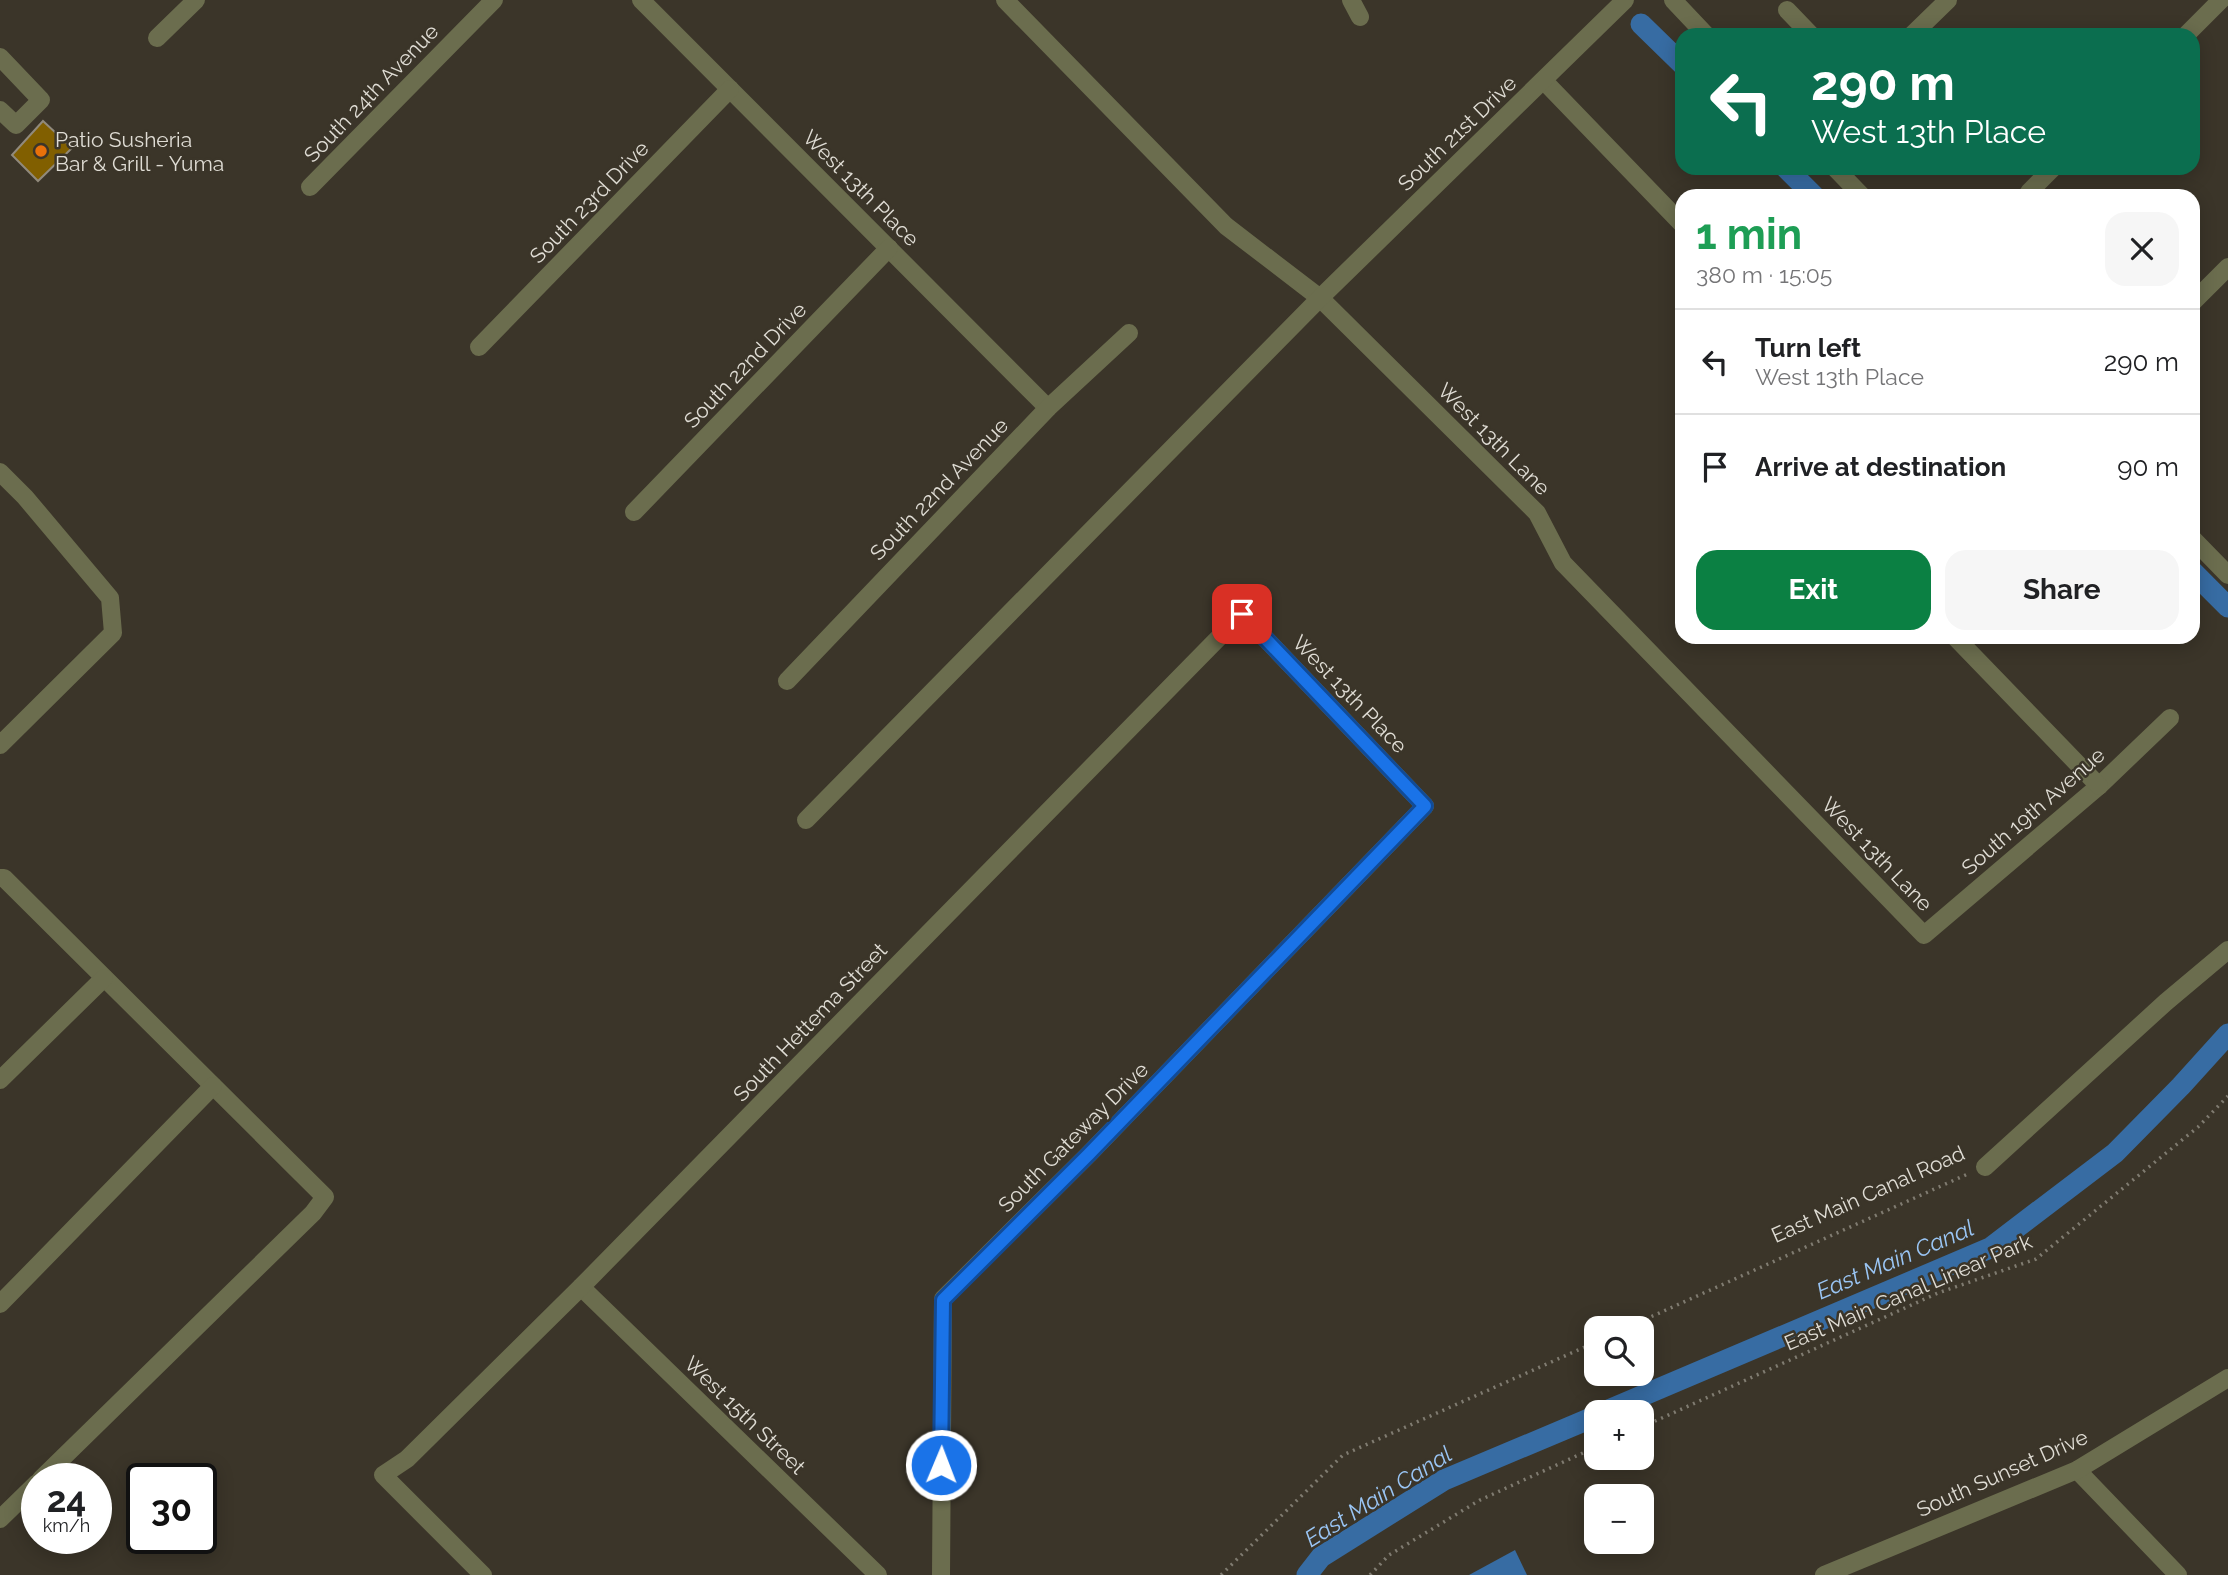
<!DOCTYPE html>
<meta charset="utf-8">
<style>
:root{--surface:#fff;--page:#f6f6f6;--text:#202124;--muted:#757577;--line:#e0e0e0;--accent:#0b8043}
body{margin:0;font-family:Raleway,sans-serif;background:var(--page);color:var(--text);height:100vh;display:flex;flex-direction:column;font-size:26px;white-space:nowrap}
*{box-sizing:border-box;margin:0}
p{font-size:23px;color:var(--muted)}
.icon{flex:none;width:38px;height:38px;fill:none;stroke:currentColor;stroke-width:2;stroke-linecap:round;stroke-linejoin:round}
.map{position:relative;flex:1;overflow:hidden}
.sheet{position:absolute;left:1675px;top:189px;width:525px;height:455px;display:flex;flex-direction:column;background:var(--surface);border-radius:21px;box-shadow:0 4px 18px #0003}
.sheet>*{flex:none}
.hud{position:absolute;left:1675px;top:28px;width:525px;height:147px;border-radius:21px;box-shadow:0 4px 18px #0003;background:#0b6e4f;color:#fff;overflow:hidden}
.fabs{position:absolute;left:1584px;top:1316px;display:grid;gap:14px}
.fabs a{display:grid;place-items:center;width:70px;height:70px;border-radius:14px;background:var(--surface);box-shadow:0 4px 18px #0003;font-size:35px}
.speed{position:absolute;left:21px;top:1463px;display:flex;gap:14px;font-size:35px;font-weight:700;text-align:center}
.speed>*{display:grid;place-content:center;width:91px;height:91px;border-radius:50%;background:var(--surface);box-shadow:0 4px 18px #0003;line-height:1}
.speed small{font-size:18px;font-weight:400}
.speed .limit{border:4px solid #111;border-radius:10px;background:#fff;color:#111}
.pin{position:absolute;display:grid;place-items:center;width:60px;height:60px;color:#fff;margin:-30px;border-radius:14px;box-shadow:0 4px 10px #0006}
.me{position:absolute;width:77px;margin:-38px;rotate:1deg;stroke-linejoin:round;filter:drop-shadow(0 0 5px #0008)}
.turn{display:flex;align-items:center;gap:24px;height:147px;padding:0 21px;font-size:32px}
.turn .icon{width:91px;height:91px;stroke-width:2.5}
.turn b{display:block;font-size:49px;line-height:60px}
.round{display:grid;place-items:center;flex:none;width:74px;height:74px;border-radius:21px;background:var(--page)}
.overview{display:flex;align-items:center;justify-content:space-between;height:119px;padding:0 21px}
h1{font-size:42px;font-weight:700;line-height:52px;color:#1e9e55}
.action{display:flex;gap:14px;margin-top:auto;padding:14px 21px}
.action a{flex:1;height:80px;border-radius:21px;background:var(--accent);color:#fff;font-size:28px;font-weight:700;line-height:80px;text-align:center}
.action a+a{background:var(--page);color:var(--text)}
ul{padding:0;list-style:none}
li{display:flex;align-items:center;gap:21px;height:105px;padding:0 21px;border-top:2px solid var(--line)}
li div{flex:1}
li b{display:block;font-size:26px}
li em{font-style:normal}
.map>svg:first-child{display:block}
.water{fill:#376ca3}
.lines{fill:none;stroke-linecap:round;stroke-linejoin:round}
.canal{stroke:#376ca3;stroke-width:21}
.building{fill:#815f00;stroke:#918a7c;stroke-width:2}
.path{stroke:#807c71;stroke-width:3.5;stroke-dasharray:2 5;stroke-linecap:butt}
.minor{stroke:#6b6d4e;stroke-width:18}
.route-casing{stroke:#114b97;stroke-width:18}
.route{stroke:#1a73e8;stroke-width:12}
.food-dot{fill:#e8710a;stroke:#3b3529;stroke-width:2.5}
.labels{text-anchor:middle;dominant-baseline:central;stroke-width:5;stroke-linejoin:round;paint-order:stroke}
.street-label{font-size:21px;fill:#dfdcd4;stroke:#3b3529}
.poi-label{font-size:21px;fill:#dfdcd4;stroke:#3b3529;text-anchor:start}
.water-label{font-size:23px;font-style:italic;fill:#9ac5f4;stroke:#3b3529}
</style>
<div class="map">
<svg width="2228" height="1575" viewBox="0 0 2228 1575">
<rect width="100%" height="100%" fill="#3b3529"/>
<!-- water -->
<path class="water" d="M1515,1550L1527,1575H1469Z"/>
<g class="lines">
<!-- canal -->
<g class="canal">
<path d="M1641,24L1682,64"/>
<path d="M1786,168L1814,196"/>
<path d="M2193,572L2228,607"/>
<path d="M1604,1412L1990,1248L2115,1153L2181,1086L2228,1034"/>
<path d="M1307,1575L1321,1557L1444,1480L1596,1416"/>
</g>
</g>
<!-- building -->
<path class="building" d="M43,121L72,148L38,181L12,155Z"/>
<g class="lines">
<!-- path -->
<g class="path">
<path d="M1626,1328L1970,1173"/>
<path d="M1642,1427L1938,1293L2036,1259L2198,1127L2228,1096"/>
<path d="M1221,1575L1343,1455L1596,1342"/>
<path d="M1370,1575L1389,1555L1480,1500L1596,1447"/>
</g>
<!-- minor -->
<g class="minor">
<path d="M641,0L1048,408"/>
<path d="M1005,0L1226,226L1320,298L1537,513L1563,563L1924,935L2099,786L2170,718"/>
<path d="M1351,0L1360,17"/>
<path d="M1673,0L1706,35"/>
<path d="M1787,10L1811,35"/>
<path d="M1912,35L1948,0"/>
<path d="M2186,35L2221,0"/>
<path d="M157,38L196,0"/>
<path d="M0,57L41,100L16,125L0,110"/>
<path d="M1544,81L1682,224"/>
<path d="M1835,168L1862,196"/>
<path d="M310,187L494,0"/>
<path d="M2029,192L2053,168"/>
<path d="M2193,302L2228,267"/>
<path d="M479,347L730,89"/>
<path d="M0,472L25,497L110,598L113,633L0,745"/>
<path d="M634,512L889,248"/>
<path d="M2193,539L2228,575"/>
<path d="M1955,637L2099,786"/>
<path d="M787,681L1048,408L1129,333"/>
<path d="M806,820L1320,298L1625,0"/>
<path d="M0,878H4L325,1197L313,1213L41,1479"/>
<path d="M0,1080L104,978"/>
<path d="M1985,1167L2166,1002L2228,950"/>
<path d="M581,1287L878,1575"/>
<path d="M0,1304L213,1086"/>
<path d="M2077,1470L2178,1575"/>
<path d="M0,1519L37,1483"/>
<path d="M483,1575L383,1475L407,1459L581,1287L1242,614L1425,806L1089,1154L943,1299L941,1575"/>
<path d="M1824,1575L2077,1470L2228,1378"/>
</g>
</g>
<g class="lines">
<defs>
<path id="route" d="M941,1465L943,1300L1089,1154L1425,806L1242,614"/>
</defs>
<!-- route casing -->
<use href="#route" class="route-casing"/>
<!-- route -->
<use href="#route" class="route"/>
</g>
<!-- markers -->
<circle class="food-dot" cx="41" cy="151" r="7"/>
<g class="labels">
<!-- street labels -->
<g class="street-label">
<text transform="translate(371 93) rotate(-46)">South 24th Avenue</text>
<text transform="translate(1457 133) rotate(-44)">South 21st Drive</text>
<text transform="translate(861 188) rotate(45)">West 13th Place</text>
<text transform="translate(589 202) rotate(-46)">South 23rd Drive</text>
<text transform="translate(745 365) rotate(-46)">South 22nd Drive</text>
<text transform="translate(1494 439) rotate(45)">West 13th Lane</text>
<text transform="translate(939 489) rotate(-46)">South 22nd Avenue</text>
<text transform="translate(1350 694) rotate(46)">West 13th Place</text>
<text transform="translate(2033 811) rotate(-41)">South 19th Avenue</text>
<text transform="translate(1877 854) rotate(46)">West 13th Lane</text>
<text transform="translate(810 1022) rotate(-46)">South Hettema Street</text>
<text transform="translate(1073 1137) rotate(-45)">South Gateway Drive</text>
<text transform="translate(1868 1194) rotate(-24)">East Main Canal Road</text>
<text transform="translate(1908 1292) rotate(-23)">East Main Canal Linear Park</text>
<text transform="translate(745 1415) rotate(44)">West 15th Street</text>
<text transform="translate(2002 1473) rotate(-24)">South Sunset Drive</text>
</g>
<!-- poi labels -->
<g class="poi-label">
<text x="55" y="139">Patio Susheria<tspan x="55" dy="24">Bar &amp; Grill - Yuma</tspan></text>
</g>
<!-- water labels -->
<g class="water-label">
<text transform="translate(1895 1259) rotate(-23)">East Main Canal</text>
<text transform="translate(1378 1496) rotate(-32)">East Main Canal</text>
</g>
</g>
</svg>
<div class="fabs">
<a><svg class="icon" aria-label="search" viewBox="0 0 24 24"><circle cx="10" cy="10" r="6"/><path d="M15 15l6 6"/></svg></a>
<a>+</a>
<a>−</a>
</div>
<div class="speed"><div>24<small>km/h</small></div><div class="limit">30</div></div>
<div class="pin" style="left:1242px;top:614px;background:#d93025"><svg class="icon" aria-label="arrive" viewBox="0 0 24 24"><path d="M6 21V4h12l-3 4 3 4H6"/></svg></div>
<svg class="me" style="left:941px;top:1465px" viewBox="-20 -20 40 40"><circle r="17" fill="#1a73e8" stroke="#fff" stroke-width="3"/><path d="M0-11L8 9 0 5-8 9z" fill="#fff"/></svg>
<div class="hud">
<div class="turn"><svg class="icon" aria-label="left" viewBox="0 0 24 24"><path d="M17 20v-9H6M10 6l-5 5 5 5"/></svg><div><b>290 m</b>West 13th Place</div></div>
</div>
<section class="sheet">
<div class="overview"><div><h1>1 min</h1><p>380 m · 15:05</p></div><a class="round"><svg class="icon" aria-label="close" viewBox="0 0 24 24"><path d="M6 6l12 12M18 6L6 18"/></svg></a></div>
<ul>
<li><svg class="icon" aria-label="left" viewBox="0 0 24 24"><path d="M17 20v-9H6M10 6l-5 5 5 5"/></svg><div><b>Turn left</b><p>West 13th Place</p></div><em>290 m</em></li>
<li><svg class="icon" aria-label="arrive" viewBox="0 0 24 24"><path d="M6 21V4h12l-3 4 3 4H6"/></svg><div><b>Arrive at destination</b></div><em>90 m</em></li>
</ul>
<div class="action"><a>Exit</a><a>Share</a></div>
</section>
</div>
